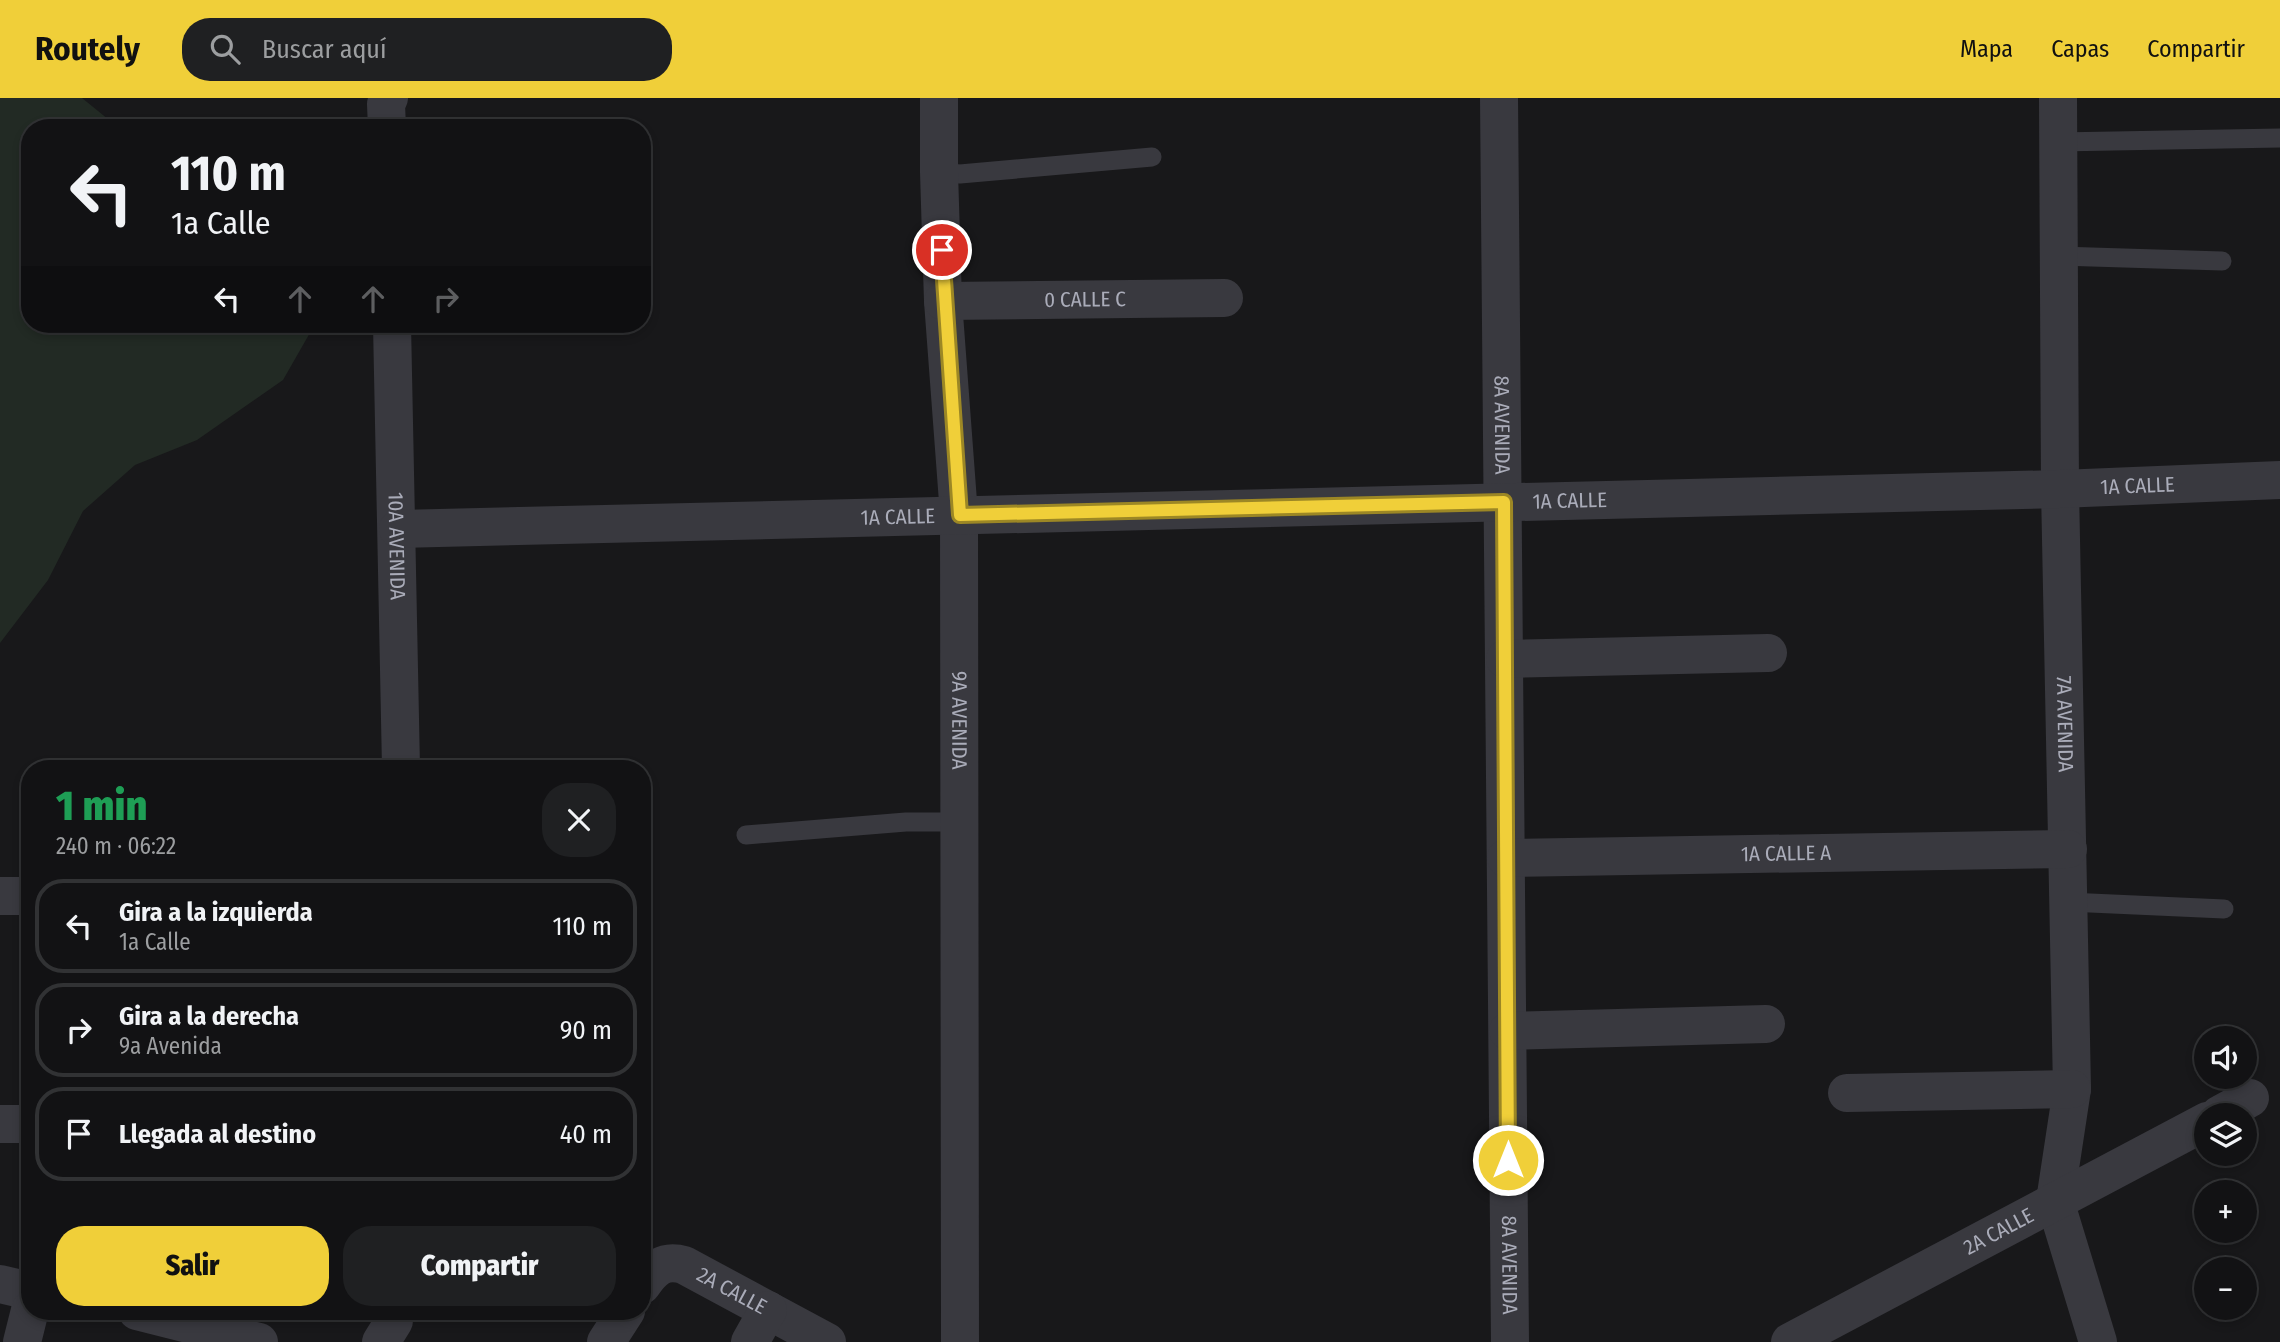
<!DOCTYPE html>
<html lang="es">
<meta charset="utf-8">
<style>
:root{--surface:#121214;--page:#1f2022;--text:#f1f3f6;--muted:#9c9ea0;--line:#313234;--accent:#f0cf39}
body{margin:0;font-family:"Fira Sans Condensed",sans-serif;background:var(--page);color:var(--text);height:100vh;display:flex;flex-direction:column;font-size:26px;white-space:nowrap}
*{box-sizing:border-box;margin:0}
p{font-size:23px;color:var(--muted)}
.icon{flex:none;width:38px;height:38px;fill:none;stroke:currentColor;stroke-width:2;stroke-linecap:round;stroke-linejoin:round}
.map{position:relative;flex:1;overflow:hidden}
.drawer{position:absolute;left:21px;top:662px;width:630px;height:560px;display:flex;flex-direction:column;background:var(--surface);border-radius:28px;box-shadow:0 4px 10px #0003,0 0 0 2px var(--line)}
.drawer>*{flex:none}
.top-card{position:absolute;left:21px;top:21px;width:630px;height:214px;border-radius:28px;box-shadow:0 4px 10px #0003,0 0 0 2px var(--line);background:#121214;color:var(--text);overflow:hidden}
.fabs{position:absolute;left:2194px;top:928px;display:grid;gap:14px}
.fabs a{display:grid;place-items:center;width:63px;height:63px;border-radius:50%;background:var(--surface);box-shadow:0 4px 10px #0003,0 0 0 2px var(--line);font-size:35px}
.pin{position:absolute;display:grid;place-items:center;width:60px;height:60px;color:#fff;margin:-30px;border:4px solid #fff;border-radius:50%;box-shadow:0 2px 7px #0007}
.me{position:absolute;width:77px;margin:-38px;rotate:0deg;stroke-linejoin:round;filter:drop-shadow(0 0 5px #0008)}
.turn{display:flex;align-items:center;gap:24px;height:147px;padding:0 35px;font-size:32px}
.turn .icon{width:91px;height:91px;stroke-width:2.5}
.turn b{display:block;font-size:49px;line-height:60px}
.lanes{display:flex;align-items:center;height:66px;padding:0 35px;background:#0003;justify-content:center;gap:35px;direction:ltr}
.lanes .off{opacity:.35}
.round{display:grid;place-items:center;flex:none;width:74px;height:74px;border-radius:28px;background:var(--page)}
.headline{display:flex;align-items:center;justify-content:space-between;height:119px;padding:0 35px}
h1{font-size:42px;font-weight:800;line-height:52px;color:#1e9e55}
.cta{display:flex;gap:14px;margin-top:auto;padding:14px 35px}
.cta a{flex:1;height:80px;border-radius:28px;background:var(--accent);color:#111;font-size:28px;font-weight:800;line-height:80px;text-align:center}
.cta a+a{background:var(--page);color:var(--text)}
ul{padding:0;list-style:none}
li{display:flex;align-items:center;gap:21px;height:94px;margin:0 14px 10px;padding:0 21px;border:4px solid var(--line);border-radius:28px}
li div{flex:1}
li b{display:block;font-size:26px}
li em{font-style:normal}
header{display:flex;align-items:center;gap:42px;box-sizing:border-box;height:98px;padding:0 35px;background:var(--accent);color:#111}
header strong{font-size:33px}
nav{display:flex;gap:38px;margin-inline-start:auto;font-size:24px}
.search{width:490px;height:63px;background:var(--page);display:flex;align-items:center;gap:18px;box-sizing:border-box;padding:0 24px;border-radius:28px;color:var(--muted);font-size:26px}
.map>svg:first-child{display:block}
.green{fill:#222a24}
.lines{fill:none;stroke-linecap:round;stroke-linejoin:round}
.lane{stroke:#39393f;stroke-width:19}
.street{stroke:#39393f;stroke-width:38}
.route-casing{stroke:#9c8725;stroke-width:18}
.route{stroke:#f0cf39;stroke-width:12}
.labels{text-anchor:middle;dominant-baseline:central;stroke-width:7;stroke-linejoin:round;paint-order:stroke}
.street-label{font-size:21px;fill:#aaacb9;stroke:#131315}
</style>
<header>
<strong>Routely</strong>
<div class="search"><svg class="icon" aria-label="search" viewBox="0 0 24 24"><circle cx="10" cy="10" r="6"/><path d="M15 15l6 6"/></svg>Buscar aquí</div>
<nav><a>Mapa</a><a>Capas</a><a>Compartir</a></nav>
</header>
<div class="map">
<svg width="2280" height="1244" viewBox="0 0 2280 1244">
<rect width="100%" height="100%" fill="#18181a"/>
<!-- green -->
<path class="green" d="M0,0H82L119,30H30V226H315L283,282L197,342L135,367L83,413L48,482L0,545Z"/>
<g class="lines">
<!-- lane -->
<g class="lane">
<path d="M2058,44L2280,40"/>
<path d="M939,74L960,76L1152,59"/>
<path d="M2059,158L2222,163"/>
<path d="M746,737L906,724H960"/>
<path d="M2068,804L2224,811"/>
</g>
<!-- street -->
<g class="street">
<path id="s1" d="M939,0V74L943,203L959,417L960,1244"/>
<path id="s2" d="M1499,0L1510,1244"/>
<path id="s3" d="M2058,0L2060,391L2072,991L2055,1103L2098,1244"/>
<path d="M387,30L386,6L389,0"/>
<path id="s4" d="M943,203L1224,200"/>
<path id="s5" d="M392,226L401,670"/>
<path id="s6" d="M398,431L2060,391L2280,382"/>
<path d="M1505,561L1768,555"/>
<path id="s7" d="M1506,760L2068,751"/>
<path d="M0,798H30"/>
<path d="M1508,933L1766,926"/>
<path d="M1847,995L2072,991"/>
<path d="M2219,1017L2250,1000"/>
<path d="M0,1026H30"/>
<path d="M0,1186L30,1193"/>
<path id="s8" d="M642,1187C653,1171 663,1161 684,1167L827,1244"/>
<path d="M137,1213L259,1244"/>
<path d="M22,1244L30,1212"/>
<path d="M381,1244L394,1223V1213"/>
<path d="M606,1244L626,1213"/>
<path d="M750,1244L768,1212"/>
<path id="s9" d="M1790,1244L2207,1023"/>
</g>
</g>
<g class="lines">
<defs>
<path id="route" d="M942,152L960,417L1504,404L1508,1062"/>
</defs>
<!-- route casing -->
<use href="#route" class="route-casing"/>
<!-- route -->
<use href="#route" class="route"/>
</g>
<g class="labels">
<!-- street labels -->
<g class="street-label">
<text stroke="none"><textPath href="#s4" startOffset="142">0 CALLE C</textPath></text>
<text stroke="none"><textPath href="#s2" startOffset="327">8A AVENIDA</textPath></text>
<text stroke="none"><textPath href="#s6" startOffset="1740">1A CALLE</textPath></text>
<text stroke="none"><textPath href="#s6" startOffset="1172">1A CALLE</textPath></text>
<text stroke="none"><textPath href="#s6" startOffset="500">1A CALLE</textPath></text>
<text stroke="none"><textPath href="#s5" startOffset="222">10A AVENIDA</textPath></text>
<text stroke="none"><textPath href="#s1" startOffset="623">9A AVENIDA</textPath></text>
<text stroke="none"><textPath href="#s3" startOffset="626">7A AVENIDA</textPath></text>
<text stroke="none"><textPath href="#s7" startOffset="280">1A CALLE A</textPath></text>
<text stroke="none"><textPath href="#s9" startOffset="236">2A CALLE</textPath></text>
<text stroke="none"><textPath href="#s2" startOffset="1167">8A AVENIDA</textPath></text>
<text stroke="none"><textPath href="#s8" startOffset="105">2A CALLE</textPath></text>
</g>
</g>
</svg>
<div class="fabs">
<a><svg class="icon" aria-label="sound" viewBox="0 0 24 24"><path d="M4 9h4l5-4v14l-5-4H4zM17 9q2 3 0 6"/></svg></a>
<a><svg class="icon" aria-label="layers" viewBox="0 0 24 24"><path d="M12 4l9 5-9 5-9-5zM3 14l9 5 9-5"/></svg></a>
<a>+</a>
<a>−</a>
</div>
<div class="pin" style="left:942px;top:152px;background:#d93025"><svg class="icon" aria-label="arrive" viewBox="0 0 24 24"><path d="M6 21V4h12l-3 4 3 4H6"/></svg></div>
<svg class="me" style="left:1508px;top:1062px" viewBox="-20 -20 40 40"><circle r="17" fill="#f0cf39" stroke="#fff" stroke-width="3"/><path d="M0-11L8 9 0 5-8 9z" fill="#fff"/></svg>
<div class="top-card">
<div class="turn"><svg class="icon" aria-label="left" viewBox="0 0 24 24"><path d="M17 20v-9H6M10 6l-5 5 5 5"/></svg><div><b>110 m</b>1a Calle</div></div>
<div class="lanes"><svg class="icon" aria-label="left" viewBox="0 0 24 24"><path d="M17 20v-9H6M10 6l-5 5 5 5"/></svg><svg class="icon off" aria-label="ahead" viewBox="0 0 24 24"><path d="M12 20V5M6 11l6-6 6 6"/></svg><svg class="icon off" aria-label="ahead" viewBox="0 0 24 24"><path d="M12 20V5M6 11l6-6 6 6"/></svg><svg class="icon off" aria-label="right" viewBox="0 0 24 24"><path d="M7 20v-9h11M14 6l5 5-5 5"/></svg></div>
</div>
<section class="drawer">
<div class="headline"><div><h1>1 min</h1><p>240 m · 06:22</p></div><a class="round"><svg class="icon" aria-label="close" viewBox="0 0 24 24"><path d="M6 6l12 12M18 6L6 18"/></svg></a></div>
<ul>
<li><svg class="icon" aria-label="left" viewBox="0 0 24 24"><path d="M17 20v-9H6M10 6l-5 5 5 5"/></svg><div><b>Gira a la izquierda</b><p>1a Calle</p></div><em>110 m</em></li>
<li><svg class="icon" aria-label="right" viewBox="0 0 24 24"><path d="M7 20v-9h11M14 6l5 5-5 5"/></svg><div><b>Gira a la derecha</b><p>9a Avenida</p></div><em>90 m</em></li>
<li><svg class="icon" aria-label="arrive" viewBox="0 0 24 24"><path d="M6 21V4h12l-3 4 3 4H6"/></svg><div><b>Llegada al destino</b></div><em>40 m</em></li>
</ul>
<div class="cta"><a>Salir</a><a>Compartir</a></div>
</section>
</div>
